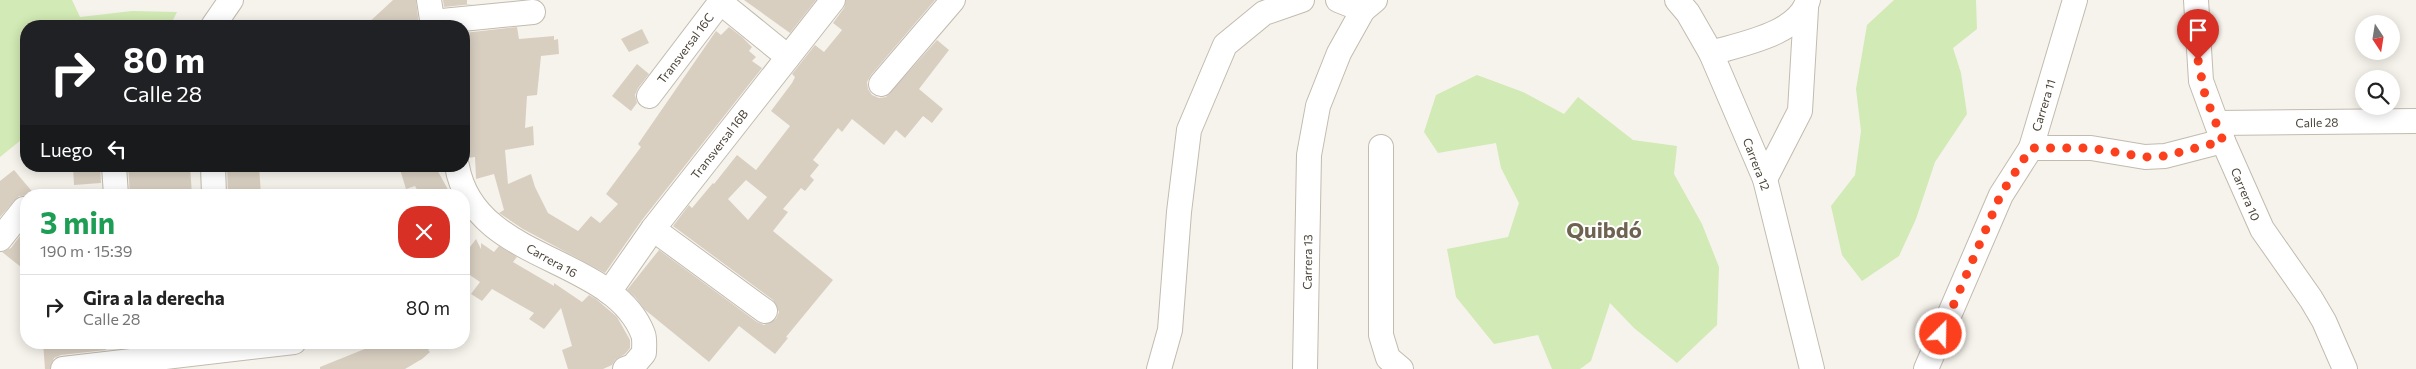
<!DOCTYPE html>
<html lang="es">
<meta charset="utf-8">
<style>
:root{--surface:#fff;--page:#f6f6f6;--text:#222;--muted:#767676;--line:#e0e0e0}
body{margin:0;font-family:Commissioner,sans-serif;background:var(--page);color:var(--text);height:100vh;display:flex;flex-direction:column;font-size:19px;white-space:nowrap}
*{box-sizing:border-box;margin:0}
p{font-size:16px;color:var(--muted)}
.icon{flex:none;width:28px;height:28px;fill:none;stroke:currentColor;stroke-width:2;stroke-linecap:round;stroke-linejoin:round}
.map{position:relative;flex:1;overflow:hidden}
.side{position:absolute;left:20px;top:189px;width:450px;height:160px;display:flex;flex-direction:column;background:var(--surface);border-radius:20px;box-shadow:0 2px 12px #0003}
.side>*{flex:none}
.guide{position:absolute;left:20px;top:20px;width:450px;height:152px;border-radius:20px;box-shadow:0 2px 12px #0003;background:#202124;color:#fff;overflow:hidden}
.needle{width:32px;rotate:168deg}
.tools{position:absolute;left:2355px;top:15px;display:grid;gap:10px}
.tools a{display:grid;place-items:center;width:45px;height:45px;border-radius:50%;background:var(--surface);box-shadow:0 2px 12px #0003;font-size:25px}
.pin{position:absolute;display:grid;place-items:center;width:42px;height:42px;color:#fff;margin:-51px -21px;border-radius:50% 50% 50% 0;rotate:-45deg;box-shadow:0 0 5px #0007}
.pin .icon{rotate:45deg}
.me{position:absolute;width:55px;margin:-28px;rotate:23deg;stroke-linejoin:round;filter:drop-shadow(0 0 4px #0008)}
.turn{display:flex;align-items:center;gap:18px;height:105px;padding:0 20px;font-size:22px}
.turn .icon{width:65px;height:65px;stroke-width:2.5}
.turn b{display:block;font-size:35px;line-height:42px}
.then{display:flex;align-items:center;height:48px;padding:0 20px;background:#0003;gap:10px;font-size:19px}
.round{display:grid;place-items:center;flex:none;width:52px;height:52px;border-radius:20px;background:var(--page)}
.headline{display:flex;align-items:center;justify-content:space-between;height:85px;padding:0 20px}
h1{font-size:30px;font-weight:700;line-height:38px;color:#1e9e55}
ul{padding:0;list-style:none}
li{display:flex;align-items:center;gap:15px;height:65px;padding:0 20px;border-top:1px solid var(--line)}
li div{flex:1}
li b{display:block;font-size:19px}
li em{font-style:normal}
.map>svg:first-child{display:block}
.green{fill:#d2eab5}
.building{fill:#d8cfc1;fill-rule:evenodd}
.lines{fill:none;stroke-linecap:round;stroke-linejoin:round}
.minor-casing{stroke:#c2bbae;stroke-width:26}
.minor{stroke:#fff;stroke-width:24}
.route{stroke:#fc3f1d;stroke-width:9;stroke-dasharray:0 16.2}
.labels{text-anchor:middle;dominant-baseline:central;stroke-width:4;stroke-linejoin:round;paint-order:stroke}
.street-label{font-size:12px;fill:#4b4439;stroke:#fff}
.town-label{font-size:22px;font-weight:bold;fill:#6e6250;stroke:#fff}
</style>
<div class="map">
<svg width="2416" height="369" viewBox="0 0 2416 369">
<rect width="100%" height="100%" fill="#f6f3ec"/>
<!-- green -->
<g class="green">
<path d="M0,0H72L80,17L132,11L177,12L170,26H26V136L0,157Z"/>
<path d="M1894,0H1976L1977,29L1953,48L1961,73L1967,114L1935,162L1916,219L1899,256L1862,281L1842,255L1831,206L1855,175L1861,131L1856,89L1867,25Z"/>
<path d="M1477,75L1523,92L1564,114L1578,97L1633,140L1677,146L1674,174L1702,224L1719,267L1717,325L1677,363L1634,328L1610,303L1591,361L1580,369H1552L1538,335L1494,344L1456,297L1447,249L1508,237L1519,203L1501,168L1496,143L1438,153L1424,132L1436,95Z"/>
</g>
<!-- building -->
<g class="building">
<path d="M393,0H416L419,26H365Z"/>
<path d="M443,0H467V4H473L444,7Z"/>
<path d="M744,0H816L790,33Z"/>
<path d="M846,0H935L871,75L867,82L868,89L872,95L879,98L886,97L937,40L949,50L919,89L943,109L932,123L923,116L905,138L896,130L884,145L852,119L842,132L838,128L813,160L819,165L810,176L814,180L805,191L801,188L783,209L788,212L773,231L833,280L786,337L788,338L775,354L739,326L709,362L644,309L636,298L627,290L659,250L757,322L764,325L776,319L779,312L773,300L673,226L689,205L692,208L713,183L714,184L737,155L756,170L790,126L771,111L792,83L795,77L792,74L815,45L824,52L842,30L833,23L844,8ZM746,180L767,197L748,220L728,199Z"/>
<path d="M517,27L519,39L554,36V40L558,39L559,54L541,56L537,95L527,96L525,128L533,126L534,145L505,150L508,184L531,174L535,187L548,213L578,231L591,216L600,223L618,204L606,194L632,159L641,147L638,144L716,31L721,35L729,27L742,37L752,47L749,51L756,57L752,61L762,68L642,220L605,273L523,229L499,213L504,210L494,174L476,179L475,157L468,158L464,154V33Z"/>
<path d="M642,29L649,43L629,52L621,39Z"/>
<path d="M637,64L649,74L638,88L635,95L637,103L631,111L612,96Z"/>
<path d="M73,166H100L101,183L74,185Z"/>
<path d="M128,166H190L192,195H130Z"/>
<path d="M227,166H259L261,195H228Z"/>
<path d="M399,166H435L451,195H420L415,186L406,189Z"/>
<path d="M14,170L35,195L19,196L0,217V181Z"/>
<path d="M26,228V271L2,252L11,248Z"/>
<path d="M476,239L481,249V243L494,252L499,246L517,257L513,262L554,286V283L582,302L589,295L596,299L617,317L630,340V348L625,354L615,360L612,365L603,369H568L562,350L572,346L561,308L544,329L529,319L534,313L492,289L482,301L471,294L480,282L464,271V255Z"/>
<path d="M43,342H104L106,350L61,355L54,358L50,369H45Z"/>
<path d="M382,342H440L428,350L430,352L422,359L405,369H320V367Z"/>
</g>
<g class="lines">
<defs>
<g id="minor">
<path d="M429,0L433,26"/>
<path d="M1338,0L1363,10"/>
<path d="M1677,0L1688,13L1711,53L1765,179L1812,369"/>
<path d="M2196,0L2201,81L2223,141L2262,229L2311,299L2324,321L2345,369"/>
<path d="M720,2L788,57"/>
<path d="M432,22L533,12"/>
<path d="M213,26L231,0"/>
<path d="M1711,53C1741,44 1799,34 1808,0"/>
<path d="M881,84L953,0"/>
<path d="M649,96L722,0"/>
<path d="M2217,123L2416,121"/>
<path d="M1381,147V335L1388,358L1401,369"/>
<path d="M2031,148H2091L2145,157L2165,156L2223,141"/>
<path d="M114,166L116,195"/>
<path d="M213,166L214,195"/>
<path d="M457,166C474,263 613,255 643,334C645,339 644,347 644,353L633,366L625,369"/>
<path d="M1765,179L1800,111L1806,9"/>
<path d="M653,229L765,311"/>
<path d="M0,239L24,209"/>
<path d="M609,292L653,229L833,0"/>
<path d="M63,369L294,342"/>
<path d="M1159,369L1170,330L1179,212L1189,130L1225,45L1264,13L1302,0"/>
<path d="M1305,369L1309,155L1318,106L1339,53L1363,10L1375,0"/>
<path d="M1926,369L2001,195L2031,148L2075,0"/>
</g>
</defs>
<!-- minor casing -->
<use href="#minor" class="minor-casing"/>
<!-- minor -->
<use href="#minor" class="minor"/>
</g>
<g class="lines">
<!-- route -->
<path class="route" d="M1941,334L2001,194L2031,148H2090L2145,157L2165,156L2223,141L2205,95L2198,60"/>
</g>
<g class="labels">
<!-- street labels -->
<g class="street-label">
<text transform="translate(685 48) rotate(-53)">Transversal 16C</text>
<text transform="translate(2043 105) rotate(-73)">Carrera 11</text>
<text transform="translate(2317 122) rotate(-1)">Calle 28</text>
<text transform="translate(719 144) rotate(-52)">Transversal 16B</text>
<text transform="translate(1757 164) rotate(69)">Carrera 12</text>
<text transform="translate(2246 194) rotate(67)">Carrera 10</text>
<text transform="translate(552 260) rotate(29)">Carrera 16</text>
<text transform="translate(1307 262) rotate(-89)">Carrera 13</text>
</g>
<!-- town labels -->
<g class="town-label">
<text x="1604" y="229">Quibdó</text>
</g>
</g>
</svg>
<div class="tools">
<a><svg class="needle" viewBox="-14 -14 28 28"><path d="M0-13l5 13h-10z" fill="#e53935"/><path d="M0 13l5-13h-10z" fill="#767676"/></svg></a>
<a><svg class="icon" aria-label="search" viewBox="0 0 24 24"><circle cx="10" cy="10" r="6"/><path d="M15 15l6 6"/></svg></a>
</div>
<div class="pin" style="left:2198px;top:60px;background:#d93025"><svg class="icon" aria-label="arrive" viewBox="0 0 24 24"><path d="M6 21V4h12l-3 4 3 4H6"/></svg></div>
<svg class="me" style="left:1941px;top:334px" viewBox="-20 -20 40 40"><circle r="17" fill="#fc3f1d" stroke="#fff" stroke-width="3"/><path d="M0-11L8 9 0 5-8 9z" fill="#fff"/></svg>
<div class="guide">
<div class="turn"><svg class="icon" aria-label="right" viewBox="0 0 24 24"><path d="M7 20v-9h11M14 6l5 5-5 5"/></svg><div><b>80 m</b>Calle 28</div></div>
<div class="then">Luego<svg class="icon" aria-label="left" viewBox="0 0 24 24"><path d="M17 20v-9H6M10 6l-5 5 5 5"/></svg></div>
</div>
<section class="side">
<div class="headline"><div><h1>3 min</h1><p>190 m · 15:39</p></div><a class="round" style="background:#d93025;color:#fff"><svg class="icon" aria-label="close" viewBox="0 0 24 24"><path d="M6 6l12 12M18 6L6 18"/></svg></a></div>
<ul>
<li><svg class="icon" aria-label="right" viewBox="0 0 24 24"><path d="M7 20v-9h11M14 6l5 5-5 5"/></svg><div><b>Gira a la derecha</b><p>Calle 28</p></div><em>80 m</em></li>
</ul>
</section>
</div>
